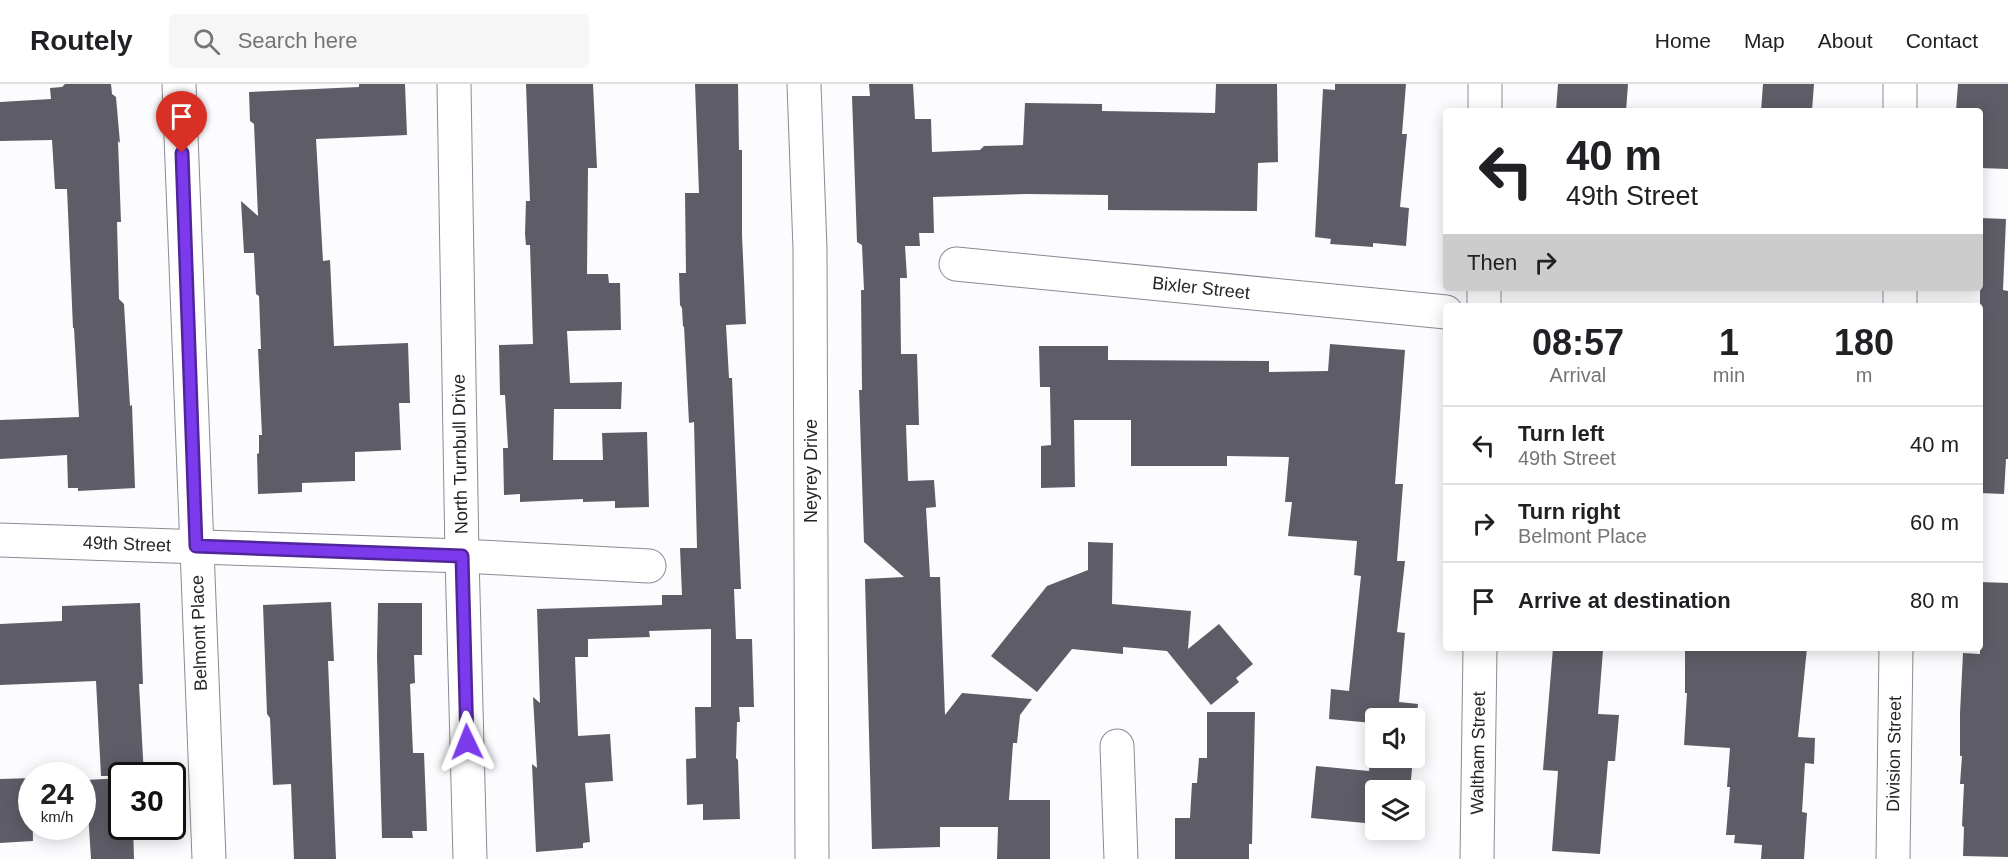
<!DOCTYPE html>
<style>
:root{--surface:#fff;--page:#f6f6f6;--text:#202124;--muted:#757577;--line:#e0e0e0}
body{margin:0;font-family:Arial,sans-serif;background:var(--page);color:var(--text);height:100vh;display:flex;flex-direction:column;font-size:22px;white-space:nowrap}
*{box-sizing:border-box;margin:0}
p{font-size:20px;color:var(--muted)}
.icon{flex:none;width:33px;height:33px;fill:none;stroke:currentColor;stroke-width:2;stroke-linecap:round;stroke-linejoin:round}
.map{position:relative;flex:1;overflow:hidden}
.side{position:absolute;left:1443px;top:219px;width:540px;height:348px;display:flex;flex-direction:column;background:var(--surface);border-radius:6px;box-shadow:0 3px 15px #0003}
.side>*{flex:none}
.hud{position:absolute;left:1443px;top:24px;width:540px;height:183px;border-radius:6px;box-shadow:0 3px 15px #0003;background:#fff;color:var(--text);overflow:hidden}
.controls{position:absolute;left:1365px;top:624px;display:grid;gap:12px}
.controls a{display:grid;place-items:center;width:60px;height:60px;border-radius:6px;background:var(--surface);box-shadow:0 3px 15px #0003;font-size:30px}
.speed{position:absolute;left:18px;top:678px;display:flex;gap:12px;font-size:30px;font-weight:700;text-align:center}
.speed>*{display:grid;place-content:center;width:78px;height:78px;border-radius:50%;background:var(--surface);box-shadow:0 3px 15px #0003;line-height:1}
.speed small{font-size:15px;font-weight:400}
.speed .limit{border:3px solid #111;border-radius:9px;background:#fff;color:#111}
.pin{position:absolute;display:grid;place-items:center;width:51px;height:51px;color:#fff;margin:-62px -26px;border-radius:50% 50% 50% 0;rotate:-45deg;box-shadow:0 0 6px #0007}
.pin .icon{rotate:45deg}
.me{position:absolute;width:66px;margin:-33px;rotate:358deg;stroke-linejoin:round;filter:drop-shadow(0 0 4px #0008)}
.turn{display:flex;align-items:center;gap:21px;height:126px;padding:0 24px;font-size:27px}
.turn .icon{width:78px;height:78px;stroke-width:2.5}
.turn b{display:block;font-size:42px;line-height:51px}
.then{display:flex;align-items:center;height:57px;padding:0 24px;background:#0003;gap:12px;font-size:22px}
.eta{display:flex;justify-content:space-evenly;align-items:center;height:102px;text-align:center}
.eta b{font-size:36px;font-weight:700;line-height:42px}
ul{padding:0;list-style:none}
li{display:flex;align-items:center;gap:18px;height:78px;padding:0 24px;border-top:2px solid var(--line)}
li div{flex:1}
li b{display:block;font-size:22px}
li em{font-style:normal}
header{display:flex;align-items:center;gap:36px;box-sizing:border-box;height:84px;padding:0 30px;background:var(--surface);border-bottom:2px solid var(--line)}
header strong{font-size:28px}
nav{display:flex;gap:33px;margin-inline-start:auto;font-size:21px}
.search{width:420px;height:54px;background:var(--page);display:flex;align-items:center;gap:15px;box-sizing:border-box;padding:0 21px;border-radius:6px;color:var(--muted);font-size:22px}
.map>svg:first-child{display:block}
.building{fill:#5e5d67}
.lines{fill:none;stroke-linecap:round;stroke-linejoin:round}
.minor-casing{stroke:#8b8a95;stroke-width:35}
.minor{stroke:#fff;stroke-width:33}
.route-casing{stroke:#51269a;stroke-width:15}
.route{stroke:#7c3aed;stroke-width:10}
.labels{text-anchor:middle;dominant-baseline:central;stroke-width:6;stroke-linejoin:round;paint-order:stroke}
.street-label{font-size:18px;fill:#262529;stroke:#fff}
</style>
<header>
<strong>Routely</strong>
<div class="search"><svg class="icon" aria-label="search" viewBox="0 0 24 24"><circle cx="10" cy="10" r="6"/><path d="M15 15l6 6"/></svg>Search here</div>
<nav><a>Home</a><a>Map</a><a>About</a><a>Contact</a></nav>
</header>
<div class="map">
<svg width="2008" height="775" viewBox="0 0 2008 775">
<rect width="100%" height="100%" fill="#fcfbfe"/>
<!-- building -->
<g class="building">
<path d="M65,0H111L112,10L116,13L120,59L118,57L121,138H117L119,215L124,220L130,322L132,321L135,404L78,407V404H68L67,371L0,375V336L79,333L74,244H73L67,105H55L52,56L0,57V18L51,15L50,4L62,3Z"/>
<path d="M359,0H405L407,51L316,55L323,177L330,176L334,262L408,259L410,319H399L401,366L355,368V397L302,399V408L258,410L257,370L259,369V351H262L258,265H261L259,212L256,210L254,169H244L241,117L258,132L254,40L250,37L249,8L359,3Z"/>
<path d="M526,0H593L597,84H588L587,190H608L609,199H620L621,246L567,247L570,299L622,298L621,325H554L553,376H603L602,349L647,348L649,423L615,424V417L583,418V415L520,418V410L504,411L503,364H508L505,311H500L499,261L533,260L530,161H526L525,150L526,117H530Z"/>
<path d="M695,0H738L739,66H742V151L746,240L726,241L729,294H732L741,505H734L736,555H752L754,623H739L740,638H737L736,674L738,676L740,735L703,736V720L687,721L686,675L696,674L695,623H711V545L649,547L650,553L588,555V573H575L578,652L610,650L613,697L585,699L590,758L583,759V764L536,768L532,680L537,684L533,613L540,619L537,525L662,521V511H682L680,464H697L694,338L689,339L684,242L683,243L682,224L680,221L679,189H686L685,109H699Z"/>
<path d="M869,0H913L915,35H931L932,68L980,66L984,62L1023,61L1025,19L1102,20V27L1215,29L1216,0H1277L1278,78L1258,79L1257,127L1108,126V111L1027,110L933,113L934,149H919L920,162H905L907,194H900L901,270H917L919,341H906L908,397L934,396L936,423L926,424L930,493H940L945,631L962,609L1032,615L1020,631L1017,659H1013L1009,716H1050V775H997L998,743H940V763L872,765L865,495L904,493L864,458L859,306H862L861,206H864L862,161L857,158L852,12H870Z"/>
<path d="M1335,0H1406L1402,50H1407L1400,123L1409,124L1406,162L1373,159V163L1330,160L1331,155L1315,153L1323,5L1335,6Z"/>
<path d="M1558,0H1628L1626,27H1556Z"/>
<path d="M1763,0H1814L1812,27H1761Z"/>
<path d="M1958,0H2008V85L1980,84V27H1956Z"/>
<path d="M1980,134L2006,135L2003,206L2008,207V375H2006L2004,410L1980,409Z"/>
<path d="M1330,260L1405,266L1395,400H1403L1397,477H1405L1397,548L1405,549L1399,618L1418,620L1414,659V634H1376V674H1413L1410,706H1376V740L1311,734L1316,682L1369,687L1373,639L1329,635L1331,605L1349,607L1361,492L1354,491L1357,457L1288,452L1292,418H1285L1289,373L1227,372V382H1131V336H1074L1075,403L1041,404V362L1051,361L1050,303H1040L1039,262H1108V276L1269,277V288L1328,287Z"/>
<path d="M1088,458L1113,459L1112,520L1191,527L1188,565L1219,540L1253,580L1236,594L1239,598L1211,621L1167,567L1123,563V570L1072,565L1037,608L991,572L1047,502L1088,486Z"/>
<path d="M1980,498L2008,499V773L1963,772L1964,743L1962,742L1964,700H1960L1962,672H1960V629L1963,569L1980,570Z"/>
<path d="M331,518L334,577H328L336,775H294L291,700L273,701L270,634L267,630L263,521Z"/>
<path d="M140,519L143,600H139L144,692H101L96,597L0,601V540L62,537V522Z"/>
<path d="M378,519H422V571H414L415,599L410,600L413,669H424L427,747H412L413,754H382L377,573Z"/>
<path d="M1553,564L1603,566L1598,630L1619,631L1615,677H1608L1600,770L1552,767L1558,687L1543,686Z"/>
<path d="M1685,564H1807L1798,653L1815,654L1814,680L1805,679L1802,728L1807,729L1804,775H1761L1762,761L1734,759L1735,751H1726L1730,703H1727L1730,664L1684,661L1687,609H1685Z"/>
<path d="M1207,628H1255L1252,760H1249V775H1175V734H1190L1192,699H1197L1199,674H1207Z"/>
<path d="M32,694L33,757L0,759V695Z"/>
<path d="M122,694V742H133L134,775H91L86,696Z"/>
</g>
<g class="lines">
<defs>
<g id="minor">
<path d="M179,0L209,775"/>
<path d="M454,0L462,472L470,775"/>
<path d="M804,0L810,165L812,775"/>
<path d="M1485,27V0"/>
<path d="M1900,27V0"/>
<path d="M956,180L1446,228"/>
<path d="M1900,204V222"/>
<path d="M1484,222V204"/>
<path d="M0,456L462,472L649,482"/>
<path d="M1117,662L1121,775"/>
<path d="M1477,775L1480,564"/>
<path d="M1893,775L1896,564"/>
</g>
</defs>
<!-- minor casing -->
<use href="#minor" class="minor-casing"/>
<!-- minor -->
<use href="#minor" class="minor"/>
</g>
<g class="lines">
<defs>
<path id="route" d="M182,69L196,462L462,472L467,658"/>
</defs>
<!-- route casing -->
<use href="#route" class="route-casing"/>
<!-- route -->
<use href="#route" class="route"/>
</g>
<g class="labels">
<!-- street labels -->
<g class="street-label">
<text transform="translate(1201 204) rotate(6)">Bixler Street</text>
<text transform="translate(460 370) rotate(-91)">North Turnbull Drive</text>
<text transform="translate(811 387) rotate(-90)">Neyrey Drive</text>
<text transform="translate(127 460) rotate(2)">49th Street</text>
<text transform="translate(199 549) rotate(-92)">Belmont Place</text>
<text transform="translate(1478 669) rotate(-89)">Waltham Street</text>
<text transform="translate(1894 670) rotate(-89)">Division Street</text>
</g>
</g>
</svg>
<div class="controls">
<a><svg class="icon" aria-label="sound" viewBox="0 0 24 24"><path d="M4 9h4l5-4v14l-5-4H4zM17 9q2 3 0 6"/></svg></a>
<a><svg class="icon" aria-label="layers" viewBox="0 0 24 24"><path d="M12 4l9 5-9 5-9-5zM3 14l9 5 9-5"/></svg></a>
</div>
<div class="speed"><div>24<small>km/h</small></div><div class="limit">30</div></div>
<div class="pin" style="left:182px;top:69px;background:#d93025"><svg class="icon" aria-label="arrive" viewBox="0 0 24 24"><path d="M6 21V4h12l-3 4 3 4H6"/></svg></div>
<svg class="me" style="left:467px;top:658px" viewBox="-20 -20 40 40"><path d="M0-17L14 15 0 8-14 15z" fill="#7c3aed" stroke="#fff" stroke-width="4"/></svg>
<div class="hud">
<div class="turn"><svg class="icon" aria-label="left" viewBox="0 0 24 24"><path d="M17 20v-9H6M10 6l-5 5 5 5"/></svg><div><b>40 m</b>49th Street</div></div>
<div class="then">Then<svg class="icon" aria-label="right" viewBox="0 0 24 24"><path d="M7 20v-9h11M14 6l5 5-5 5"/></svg></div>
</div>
<section class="side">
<div class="eta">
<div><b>08:57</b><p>Arrival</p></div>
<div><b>1</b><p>min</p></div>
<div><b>180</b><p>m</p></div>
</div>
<ul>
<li><svg class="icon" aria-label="left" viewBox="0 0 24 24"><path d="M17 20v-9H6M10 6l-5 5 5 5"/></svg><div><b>Turn left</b><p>49th Street</p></div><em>40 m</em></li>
<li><svg class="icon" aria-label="right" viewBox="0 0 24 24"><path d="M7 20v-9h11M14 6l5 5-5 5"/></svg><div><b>Turn right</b><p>Belmont Place</p></div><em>60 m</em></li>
<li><svg class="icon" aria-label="arrive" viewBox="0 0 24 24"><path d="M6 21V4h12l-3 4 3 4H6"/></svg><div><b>Arrive at destination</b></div><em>80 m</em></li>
</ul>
</section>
</div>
